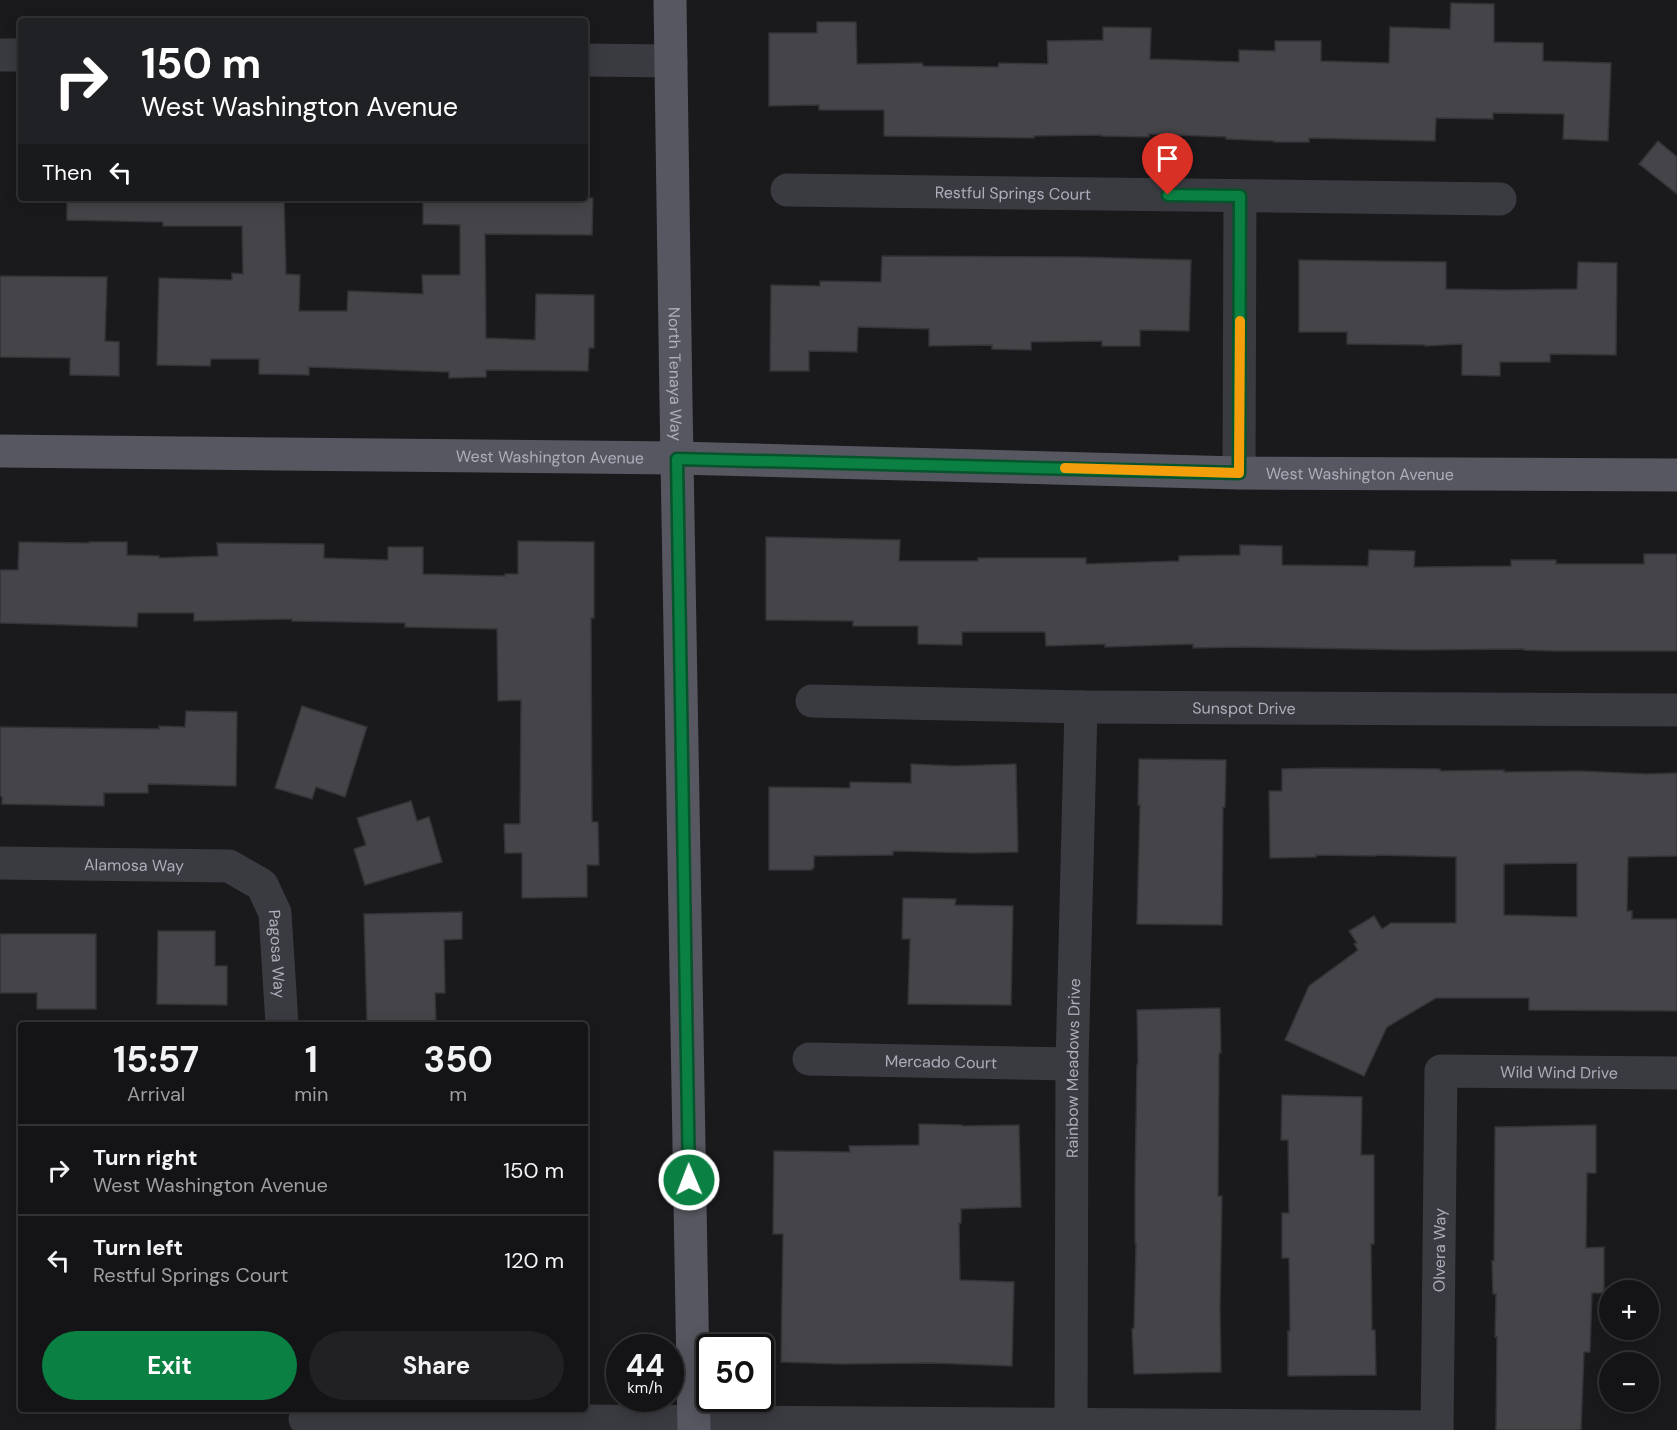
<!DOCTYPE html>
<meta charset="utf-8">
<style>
:root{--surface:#141315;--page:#212022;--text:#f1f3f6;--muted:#9d9ea0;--line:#333234;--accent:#0b8043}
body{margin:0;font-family:"DM Sans",sans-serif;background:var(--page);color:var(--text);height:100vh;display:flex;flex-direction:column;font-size:22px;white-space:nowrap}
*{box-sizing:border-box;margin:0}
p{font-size:20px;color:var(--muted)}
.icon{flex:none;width:33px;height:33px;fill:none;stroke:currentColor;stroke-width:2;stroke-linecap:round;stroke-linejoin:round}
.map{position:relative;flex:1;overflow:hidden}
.side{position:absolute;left:18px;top:1022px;width:570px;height:390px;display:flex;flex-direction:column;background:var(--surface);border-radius:6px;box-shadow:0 3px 15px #0003,0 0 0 2px var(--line)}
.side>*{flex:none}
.guide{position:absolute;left:18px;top:18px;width:570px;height:183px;border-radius:6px;box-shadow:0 3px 15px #0003,0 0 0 2px var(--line);background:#202124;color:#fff;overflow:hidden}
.buttons{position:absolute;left:1599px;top:1280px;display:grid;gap:12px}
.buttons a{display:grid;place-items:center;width:60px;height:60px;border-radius:50%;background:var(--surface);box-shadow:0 3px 15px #0003,0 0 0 2px var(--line);font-size:30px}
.speed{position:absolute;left:606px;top:1334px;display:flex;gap:12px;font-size:30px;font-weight:700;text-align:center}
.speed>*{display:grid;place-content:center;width:78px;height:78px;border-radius:50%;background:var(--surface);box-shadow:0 3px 15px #0003,0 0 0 2px var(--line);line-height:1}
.speed small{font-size:15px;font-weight:400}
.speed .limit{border:3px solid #111;border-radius:9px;background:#fff;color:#111}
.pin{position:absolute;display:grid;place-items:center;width:51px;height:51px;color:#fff;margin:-62px -26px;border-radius:50% 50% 50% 0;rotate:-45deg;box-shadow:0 0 6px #0007}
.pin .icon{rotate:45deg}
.me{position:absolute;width:66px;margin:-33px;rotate:359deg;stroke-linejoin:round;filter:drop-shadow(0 0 4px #0008)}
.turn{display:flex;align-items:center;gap:21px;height:126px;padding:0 24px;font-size:27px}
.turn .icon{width:78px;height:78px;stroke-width:2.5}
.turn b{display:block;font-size:42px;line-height:51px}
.then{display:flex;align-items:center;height:57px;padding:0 24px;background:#0003;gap:12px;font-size:22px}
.eta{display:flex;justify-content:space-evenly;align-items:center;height:102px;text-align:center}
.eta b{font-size:36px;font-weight:700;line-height:42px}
.cta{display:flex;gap:12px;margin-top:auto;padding:12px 24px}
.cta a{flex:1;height:69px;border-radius:36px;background:var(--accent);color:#fff;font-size:24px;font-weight:700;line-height:69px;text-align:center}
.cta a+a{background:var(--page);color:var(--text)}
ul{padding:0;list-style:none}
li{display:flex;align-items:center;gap:18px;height:90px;padding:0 24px;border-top:2px solid var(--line)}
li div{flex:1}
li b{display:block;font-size:22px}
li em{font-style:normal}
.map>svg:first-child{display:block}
.building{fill:#444449;stroke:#343338;stroke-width:1.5;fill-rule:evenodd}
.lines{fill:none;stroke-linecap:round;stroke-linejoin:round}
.minor{stroke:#3a3b41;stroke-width:33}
.major{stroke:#565760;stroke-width:33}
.route-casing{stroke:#07532c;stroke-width:15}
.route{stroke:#0b8043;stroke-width:10}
.slow{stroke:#f59e0b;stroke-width:10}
.labels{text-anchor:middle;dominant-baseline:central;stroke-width:4.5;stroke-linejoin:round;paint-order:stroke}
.street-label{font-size:16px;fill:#acafbb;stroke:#151417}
</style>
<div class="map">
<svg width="1677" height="1430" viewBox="0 0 1677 1430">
<rect width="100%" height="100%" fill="#1a191c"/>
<!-- building -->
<g class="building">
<path d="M1451,3L1494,4V42L1543,43V61L1611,63L1608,141L1563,139L1564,114L1493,113V119L1436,118L1435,141L1309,138V142H1274V141L1226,139V137L1149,134V137L1101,136V135L1034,136V138L884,136V110H819V105L769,106V33H817V22H856L857,64L922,63L923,66L998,67L999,63L1048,64L1047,41L1103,40V27L1151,28L1150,59L1239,62V50L1275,51V41H1321V61L1389,63L1390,27L1450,29Z"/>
<path d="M1658,141L1677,157V194L1639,164Z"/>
<path d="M67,198H284L286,274L300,275L299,311H347L348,291L423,294L422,275H460V225L423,224V198H593L592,235L485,234L486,338L535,340L536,294L594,295V348H589L588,371L486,370V377L449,378V372L309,367V375L259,374V359H211L210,366L157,365L159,278L232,280V273L243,274L242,226H163V222L67,220Z"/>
<path d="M882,256L1079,257L1191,260L1189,331L1140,330V346H1102V341L1031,342V350L992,349V345L929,346V329L858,327L857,352L809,351V371H770L771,285L820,286V281L881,282Z"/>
<path d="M1299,260L1446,262V289L1505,290L1577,289L1578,262L1617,263L1616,355L1550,354V362H1500V376L1462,375V344L1425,346V345L1347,344V332H1299Z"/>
<path d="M0,276L107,277L105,341L119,342V376L70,375V358L0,357Z"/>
<path d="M766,537L900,540L899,561H978V558H1086V564L1179,561V556L1240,555V545L1282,546V565L1368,566L1369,550L1415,551L1414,567L1511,566V560H1556V564H1644V554H1677V651H1555L1524,650V649L1414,650L1246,647L1193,648V644L1105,647V644L1046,646L1045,632H962V645L918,644V626H853V621L766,620Z"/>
<path d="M518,541L594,542V618H591L592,822H598L599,865H587V897L522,898V853H505L504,824H520L521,700L498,701L497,629L405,627V623L292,621V619L194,621V613H138L137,627L0,623V570H18L19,542L89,543V542H127V555L159,556V558L218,556L217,543L324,544V558L388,560V547H423V574L505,576V574H518Z"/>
<path d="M302,706L367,727L345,797L316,787L312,799L275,788Z"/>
<path d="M186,711L237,712L236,786L148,784V793H104V806L2,804V797L0,796V727L159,729V726L185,727Z"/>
<path d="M1139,759L1226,760L1225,807H1223L1222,925L1137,924L1140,805H1138Z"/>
<path d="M911,764L954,766L1016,764L1018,852L975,853L893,851V855L814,856V868H812V870H769V787L850,788V782L911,783Z"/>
<path d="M1323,768L1440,769V771L1504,770V772L1579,771L1647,774L1677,773V856L1628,857L1627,911H1632V919H1677V1011L1529,1010V998H1436L1387,1027L1364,1076L1285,1040L1309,986L1358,950L1354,944L1357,943L1349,931L1374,916L1382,929L1391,923H1456V857L1376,855V856L1316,855V857L1270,858L1269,791H1282V769ZM1577,863V917L1504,915V864Z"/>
<path d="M411,801L417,821L429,817L442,862L365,885L354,849L366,845L357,818Z"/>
<path d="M903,898L956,899L955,905L1013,906L1011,1005L908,1004L910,939H902Z"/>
<path d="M462,912V939L444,940L445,993H435L436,1024H367L364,914Z"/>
<path d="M158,931H215V966H227V1005L157,1004Z"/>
<path d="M0,934H96V1009H37V993H0Z"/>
<path d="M1220,1008L1221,1053H1219L1218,1196H1222L1220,1308L1221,1372L1134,1374L1132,1329L1134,1328L1136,1243H1135V1184L1137,1064H1138L1137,1010Z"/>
<path d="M1282,1095L1362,1097L1361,1155H1374V1244H1371L1372,1330H1375L1376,1375L1288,1376V1331H1290L1289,1258H1282V1213H1289L1288,1140H1281Z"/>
<path d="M919,1124L962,1125V1126L1019,1125L1021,1207L961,1209V1223H959L960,1280L1014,1282L1012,1366L932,1363L841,1364L781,1362L783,1234H773L774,1151L850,1152L849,1146L919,1145Z"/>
<path d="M1596,1125V1173H1587L1586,1248L1604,1247V1293H1592L1590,1352H1584L1581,1430H1496L1497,1337H1495L1496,1294H1493L1492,1261H1494L1495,1127Z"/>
</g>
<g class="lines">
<!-- minor -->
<g class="minor">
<path d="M0,55H21"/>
<path d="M585,60L671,61"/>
<path id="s1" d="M787,190L1500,199"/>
<path d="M1239,473L1240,196"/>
<path id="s2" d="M812,701L1081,707L1677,710"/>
<path id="s3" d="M0,863L229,866L262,885L275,913L282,1024"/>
<path id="s4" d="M809,1059L1072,1064"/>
<path d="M305,1419L1437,1427"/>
<path id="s5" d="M1071,1430L1072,1064L1081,707"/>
<path id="s6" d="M1437,1430L1441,1071L1677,1073"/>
</g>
<!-- major -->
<g class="major">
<path id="s7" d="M670,0L676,403L694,1430"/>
<path id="s8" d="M0,451L677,458L1239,473L1677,475"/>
</g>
</g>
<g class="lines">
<defs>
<path id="route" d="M689,1180L677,459L1239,473L1240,196L1168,195"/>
</defs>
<!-- route casing -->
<use href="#route" class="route-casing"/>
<!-- route -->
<use href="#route" class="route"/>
<!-- slow -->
<path class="slow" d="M1065,468L1239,473L1240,321"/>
</g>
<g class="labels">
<!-- street labels -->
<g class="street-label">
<text stroke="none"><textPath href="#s1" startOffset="226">Restful Springs Court</textPath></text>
<text stroke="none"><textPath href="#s7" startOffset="374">North Tenaya Way</textPath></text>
<text stroke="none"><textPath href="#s8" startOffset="550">West Washington Avenue</textPath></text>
<text stroke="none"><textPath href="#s8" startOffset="1360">West Washington Avenue</textPath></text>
<text stroke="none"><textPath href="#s2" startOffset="432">Sunspot Drive</textPath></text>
<text stroke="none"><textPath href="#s3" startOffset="134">Alamosa Way</textPath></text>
<text stroke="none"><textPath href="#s3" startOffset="339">Pagosa Way</textPath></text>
<text stroke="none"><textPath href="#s4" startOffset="132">Mercado Court</textPath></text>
<text stroke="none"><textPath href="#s5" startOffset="362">Rainbow Meadows Drive</textPath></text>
<text stroke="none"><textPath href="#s6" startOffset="477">Wild Wind Drive</textPath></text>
<text stroke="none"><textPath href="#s6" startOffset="180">Olvera Way</textPath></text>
</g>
</g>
</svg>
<div class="buttons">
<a>+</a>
<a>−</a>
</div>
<div class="speed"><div>44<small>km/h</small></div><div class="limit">50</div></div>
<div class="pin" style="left:1168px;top:195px;background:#d93025"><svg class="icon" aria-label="arrive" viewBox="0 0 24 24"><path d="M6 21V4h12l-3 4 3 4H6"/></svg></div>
<svg class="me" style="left:689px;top:1180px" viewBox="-20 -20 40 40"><circle r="17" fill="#0b8043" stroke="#fff" stroke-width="3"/><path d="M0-11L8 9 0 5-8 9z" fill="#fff"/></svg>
<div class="guide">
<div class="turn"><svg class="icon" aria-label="right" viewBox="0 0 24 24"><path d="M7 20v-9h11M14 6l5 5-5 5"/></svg><div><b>150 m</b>West Washington Avenue</div></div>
<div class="then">Then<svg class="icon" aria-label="left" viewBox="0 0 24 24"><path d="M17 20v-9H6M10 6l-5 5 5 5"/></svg></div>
</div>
<section class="side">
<div class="eta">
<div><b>15:57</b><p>Arrival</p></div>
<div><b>1</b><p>min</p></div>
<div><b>350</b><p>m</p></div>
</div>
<ul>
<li><svg class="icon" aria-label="right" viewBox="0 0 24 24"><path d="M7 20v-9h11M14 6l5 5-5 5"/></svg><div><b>Turn right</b><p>West Washington Avenue</p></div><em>150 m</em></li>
<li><svg class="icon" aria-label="left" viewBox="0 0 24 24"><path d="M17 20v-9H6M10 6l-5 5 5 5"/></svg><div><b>Turn left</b><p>Restful Springs Court</p></div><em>120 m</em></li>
</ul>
<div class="cta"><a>Exit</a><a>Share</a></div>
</section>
</div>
